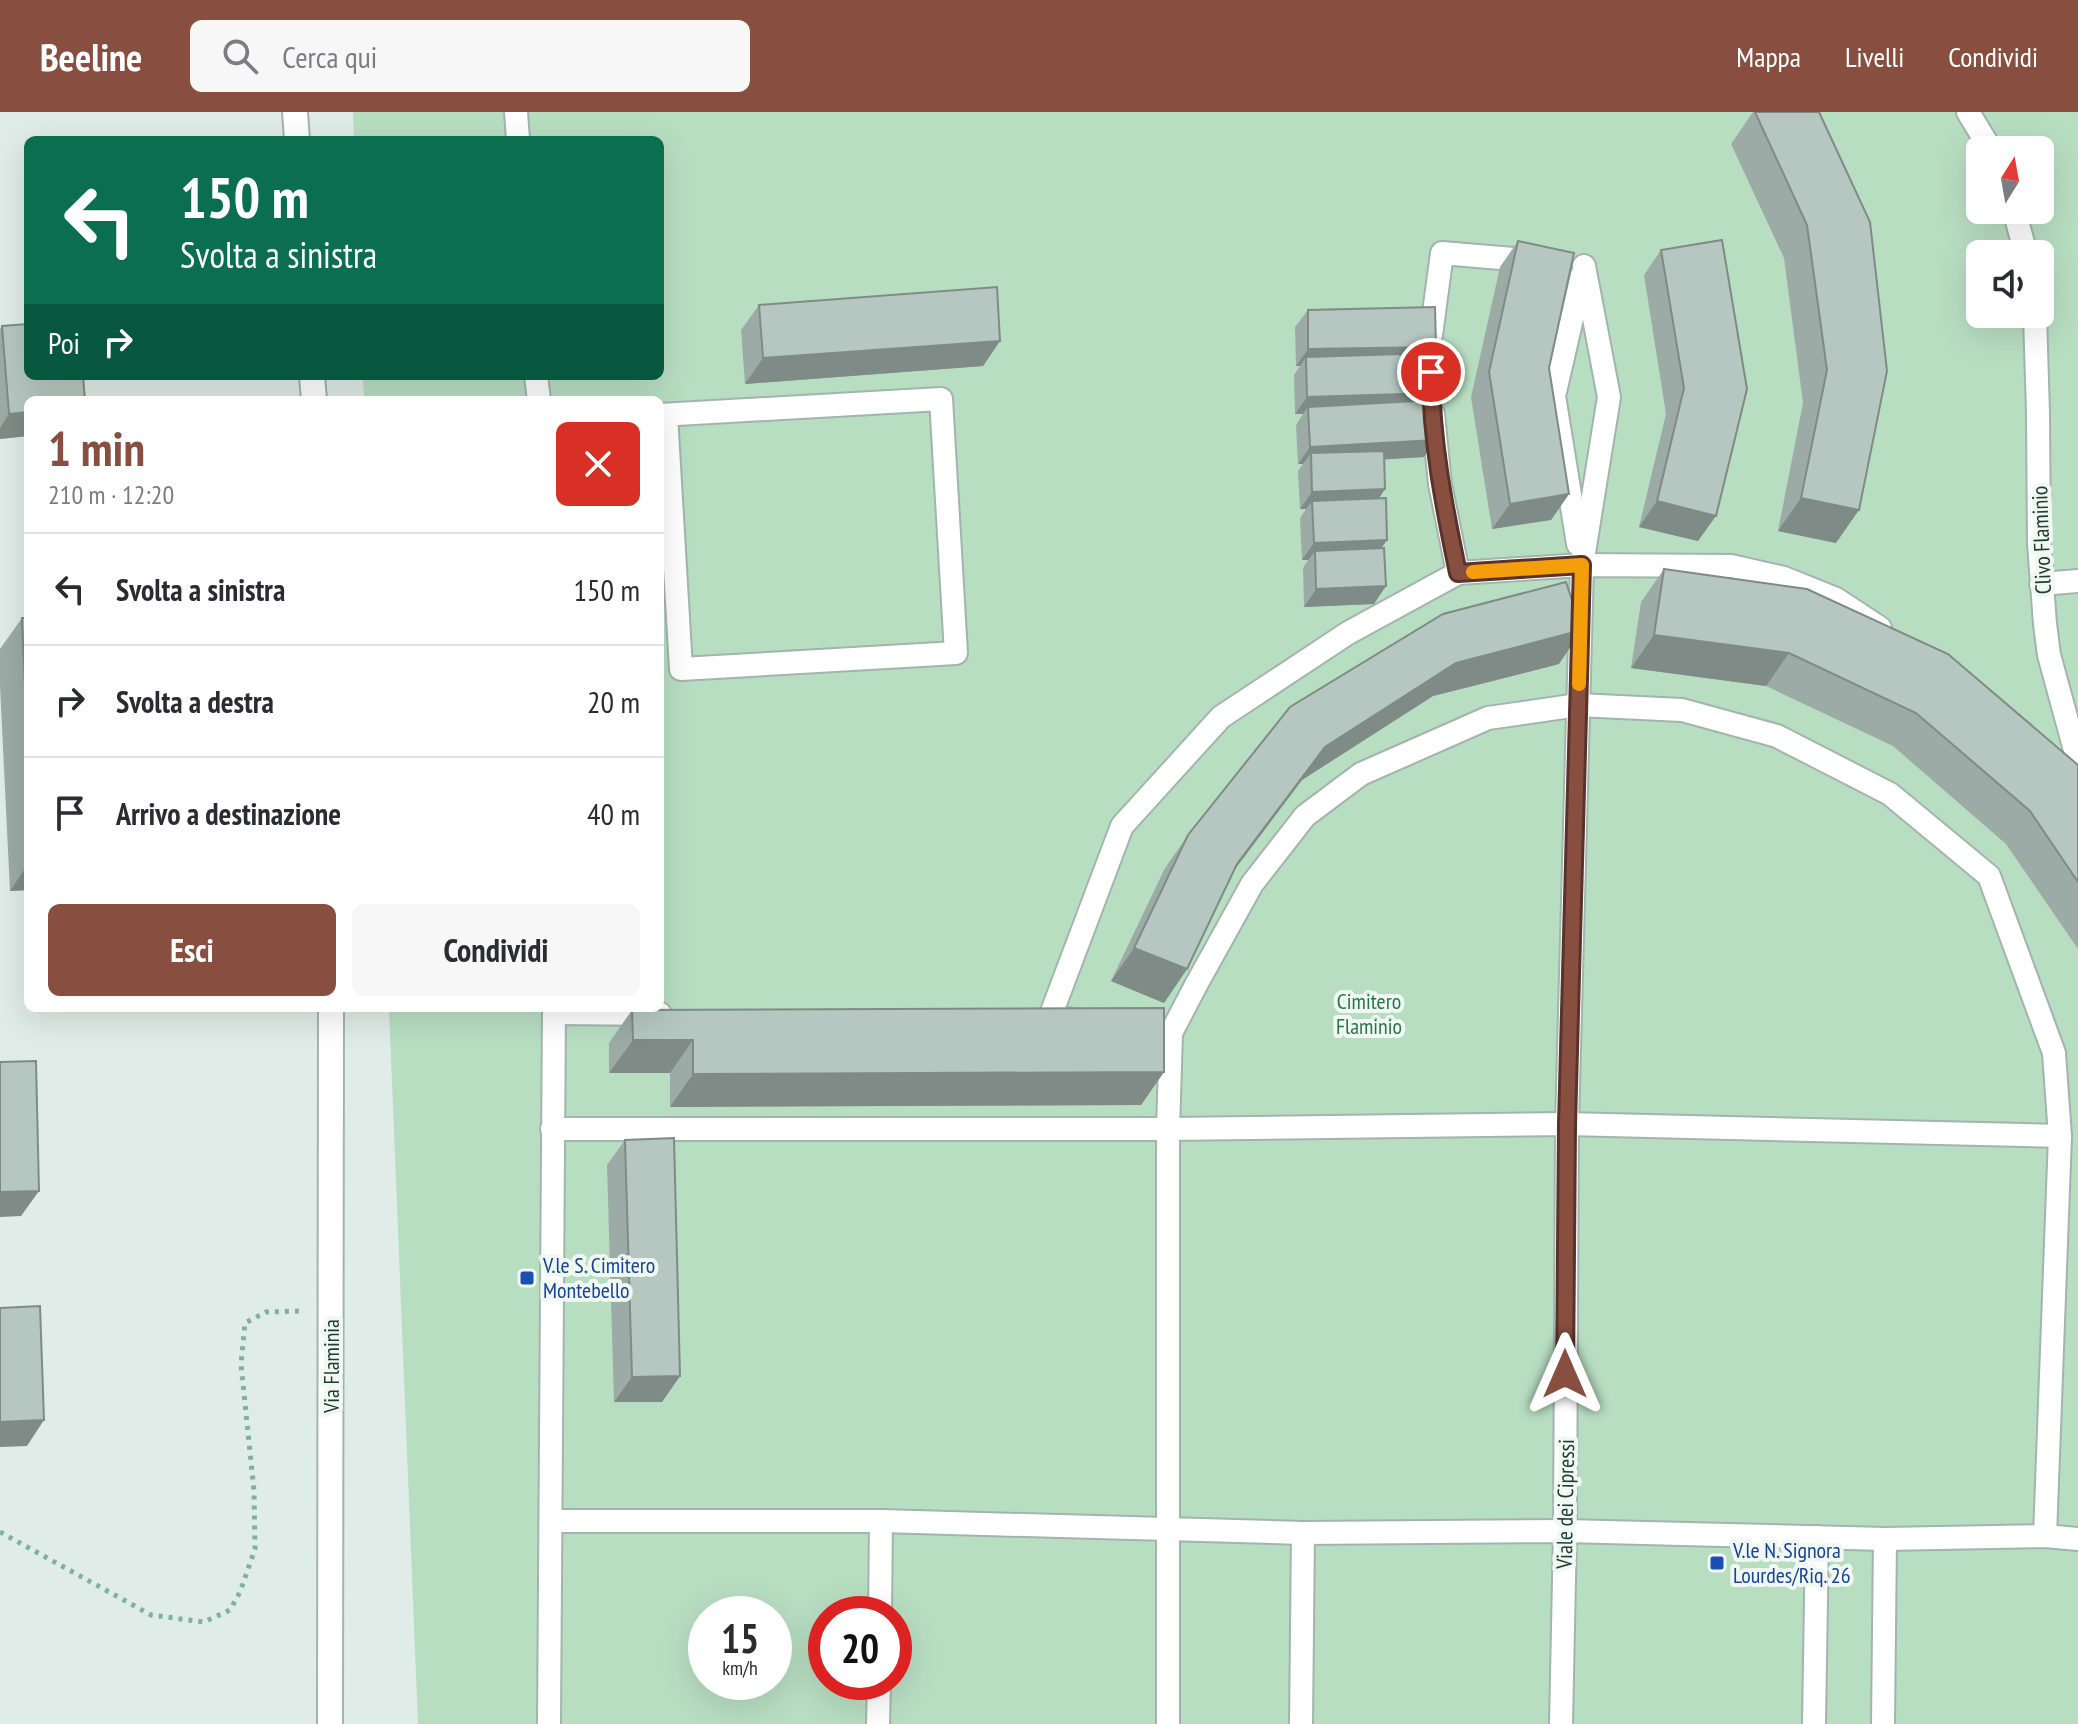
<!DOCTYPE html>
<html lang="it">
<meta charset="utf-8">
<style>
:root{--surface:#fff;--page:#f7f7f7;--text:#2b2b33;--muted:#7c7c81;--line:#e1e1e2;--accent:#884f40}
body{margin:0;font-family:"PT Sans Narrow",sans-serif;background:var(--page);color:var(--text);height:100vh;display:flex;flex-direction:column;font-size:30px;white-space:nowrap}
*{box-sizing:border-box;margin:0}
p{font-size:26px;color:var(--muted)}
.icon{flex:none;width:44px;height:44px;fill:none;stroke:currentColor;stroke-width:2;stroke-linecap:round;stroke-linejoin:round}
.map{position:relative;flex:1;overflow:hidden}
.side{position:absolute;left:24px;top:284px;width:640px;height:616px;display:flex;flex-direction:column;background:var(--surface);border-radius:12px;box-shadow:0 8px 32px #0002}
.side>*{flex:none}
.hud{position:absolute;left:24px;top:24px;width:640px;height:244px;border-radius:12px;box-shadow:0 8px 32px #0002;background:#0b6e4f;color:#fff;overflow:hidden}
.needle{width:52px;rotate:11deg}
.fabs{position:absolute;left:1966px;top:24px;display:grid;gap:16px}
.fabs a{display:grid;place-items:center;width:88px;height:88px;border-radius:12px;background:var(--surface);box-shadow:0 8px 32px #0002;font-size:40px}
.speed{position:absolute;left:688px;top:1484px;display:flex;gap:16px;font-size:40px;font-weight:700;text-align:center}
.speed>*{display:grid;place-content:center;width:104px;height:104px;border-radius:50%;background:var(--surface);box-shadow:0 8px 32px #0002;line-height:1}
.speed small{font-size:20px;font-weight:400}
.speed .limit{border:12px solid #d22;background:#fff;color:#111}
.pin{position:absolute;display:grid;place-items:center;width:68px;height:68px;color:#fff;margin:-34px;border:4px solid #fff;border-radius:50%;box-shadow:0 2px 8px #0007}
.me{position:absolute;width:88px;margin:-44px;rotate:0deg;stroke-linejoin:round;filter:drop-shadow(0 0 6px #0008)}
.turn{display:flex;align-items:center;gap:28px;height:168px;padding:0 24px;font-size:36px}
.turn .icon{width:104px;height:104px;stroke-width:2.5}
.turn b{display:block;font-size:56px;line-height:68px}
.then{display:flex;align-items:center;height:76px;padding:0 24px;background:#0003;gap:16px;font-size:30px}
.round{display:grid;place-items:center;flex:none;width:84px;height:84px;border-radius:12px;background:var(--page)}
.headline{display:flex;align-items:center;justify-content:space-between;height:136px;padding:0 24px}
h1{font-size:48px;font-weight:700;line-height:60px;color:var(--accent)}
.action{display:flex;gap:16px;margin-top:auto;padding:16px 24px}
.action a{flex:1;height:92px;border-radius:12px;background:var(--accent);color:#fff;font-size:32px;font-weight:700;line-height:92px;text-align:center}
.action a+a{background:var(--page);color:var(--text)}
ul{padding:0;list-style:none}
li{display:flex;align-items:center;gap:24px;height:112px;padding:0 24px;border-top:2px solid var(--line)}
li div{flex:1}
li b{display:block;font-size:30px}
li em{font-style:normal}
header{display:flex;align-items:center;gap:48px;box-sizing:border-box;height:112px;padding:0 40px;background:var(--accent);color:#fff}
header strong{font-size:38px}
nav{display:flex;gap:44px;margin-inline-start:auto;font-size:28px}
.search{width:560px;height:72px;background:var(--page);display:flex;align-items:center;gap:20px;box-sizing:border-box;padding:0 28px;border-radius:12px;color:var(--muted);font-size:30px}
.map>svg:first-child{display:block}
.green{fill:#b8dec2;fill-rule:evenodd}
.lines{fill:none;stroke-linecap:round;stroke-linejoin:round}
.lane-casing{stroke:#a3b4ae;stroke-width:26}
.street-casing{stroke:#a3b4ae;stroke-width:28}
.path{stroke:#7fb1a2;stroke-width:5;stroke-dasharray:4 6;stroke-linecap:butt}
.lane{stroke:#fff;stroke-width:22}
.street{stroke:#fff;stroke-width:24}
.wall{fill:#9caba5}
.shaded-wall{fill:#7f8b86}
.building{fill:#b5c7c0;stroke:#7f8b86;stroke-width:2}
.route-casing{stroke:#58332a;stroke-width:20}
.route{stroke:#884f40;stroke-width:14}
.slow{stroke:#f59e0b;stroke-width:14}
.transit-dot{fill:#1a4fb4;stroke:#f1f8f4;stroke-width:3}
.labels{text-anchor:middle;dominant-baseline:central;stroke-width:8;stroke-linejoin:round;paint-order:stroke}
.street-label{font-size:22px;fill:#203d35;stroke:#f1f8f4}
.park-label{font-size:22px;fill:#287647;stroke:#f1f8f4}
.transit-label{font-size:22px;fill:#164399;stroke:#f1f8f4;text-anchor:start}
</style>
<header>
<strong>Beeline</strong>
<div class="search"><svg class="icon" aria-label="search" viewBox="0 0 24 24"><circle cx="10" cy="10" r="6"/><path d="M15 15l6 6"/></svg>Cerca qui</div>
<nav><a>Mappa</a><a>Livelli</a><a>Condividi</a></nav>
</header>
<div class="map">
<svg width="2078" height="1612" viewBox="0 0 2078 1612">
<rect width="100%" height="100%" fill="#e0ece7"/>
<!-- green -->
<path class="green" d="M353,0H2078V1612H418L389,896H660V288H364L363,264H660V28H354ZM1980,38H2040V98H1980ZM1980,142H2040V202H1980ZM706,1502H774V1570H706ZM826,1502H894V1570H826Z"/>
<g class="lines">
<defs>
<g id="lane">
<path d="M516,0L518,28"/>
<path d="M1968,0L1991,38"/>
<path d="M2014,98L2026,142"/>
<path d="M2035,202L2038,302L2039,431L2045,512L2049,543L2078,649"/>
<path d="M1431,223L1442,141L1536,149"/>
<path d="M536,264L539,288"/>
<path d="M1433,302L1440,372L1458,461L1582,453L1731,454L1784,466L1836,487L1880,516"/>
<path d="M660,303L941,287L956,541L681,557L666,303"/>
<path d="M1578,432L1554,284L1582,163"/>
<path d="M2041,472L2078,469"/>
<path d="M554,901L660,902"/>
<path d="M1068,907L1050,905L1122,714L1221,605L1348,521L1458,461"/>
<path d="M552,1017H1168L1567,1012L2060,1024"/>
<path d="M552,1409H881L1303,1421L1565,1419L1885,1427L2045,1424L2078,1427"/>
<path d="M880,1502L881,1409"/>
<path d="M549,1612L554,896"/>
<path d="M878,1612L879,1570"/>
<path d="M1168,1612V1017L1171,921L1196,873L1252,772L1305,704L1361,662L1488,606L1578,593L1682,598L1777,624L1890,682L1989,764L2054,941L2060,1024L2045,1424"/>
<path d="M1301,1612L1303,1421"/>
<path d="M1561,1612L1565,1419L1567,1012L1582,453L1609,285L1584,154"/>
<path d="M1814,1612L1817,1425"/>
<path d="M1883,1612L1885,1427"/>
</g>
<g id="street">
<path d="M295,0L297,28"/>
<path d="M312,264L314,288"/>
<path d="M330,1612L331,896"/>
</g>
</defs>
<!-- lane casing -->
<use href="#lane" class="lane-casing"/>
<!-- street casing -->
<use href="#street" class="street-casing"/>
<!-- path -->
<path class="path" d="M0,1420L151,1503L204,1510L230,1498L240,1480L255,1437L254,1379L241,1252L245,1211L266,1200L302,1199"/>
<!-- lane -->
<use href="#lane" class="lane"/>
<!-- street -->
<use href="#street" class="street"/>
</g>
<!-- wall -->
<g class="wall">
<path d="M1753,0H1819L1836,431L1778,419L1803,291L1784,146L1731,32Z"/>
<path d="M1722,128L1698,429L1639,415L1666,302L1644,163L1661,138Z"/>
<path d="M1518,129L1549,256L1569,382L1551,408L1492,417L1471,285L1500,155Z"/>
<path d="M759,193L1000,229L983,254L745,272L741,218Z"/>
<path d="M1308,198L1431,242V289L1424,345L1384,347L1385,377L1379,386L1387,428L1381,436L1374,492L1304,495L1303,456L1308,448H1302L1300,406L1306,397H1300L1298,359L1303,352H1298L1296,313L1303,302H1295L1294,263L1300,254H1296L1295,215Z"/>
<path d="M2,214L28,288V324L0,327V217Z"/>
<path d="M1664,457L2078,653V837L2006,732L1893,634L1766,574L1631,556L1641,490Z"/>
<path d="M22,506H28V778L10,779L0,574V537Z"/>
<path d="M1559,552L1433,584L1302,668L1234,758L1187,857L1164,891L1111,869L1165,756L1188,723L1290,595Z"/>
<path d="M632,898L1164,960L1141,993L670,995V961H609V931Z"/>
<path d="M625,1028L680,1264L662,1290H614L607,1053Z"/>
</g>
<!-- shaded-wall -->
<g class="shaded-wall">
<path d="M1000,229L983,254L745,272L763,246Z"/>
<path d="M1436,235L1423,252L1306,245L1300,254H1296L1308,237Z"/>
<path d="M1436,281L1424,298L1308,295L1303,302H1295L1307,285Z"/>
<path d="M28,300V324L0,327V316L9,302Z"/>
<path d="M1436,328L1424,345L1311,352V341L1303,352H1298L1310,335Z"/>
<path d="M1385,377L1373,395L1312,389L1306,397H1300L1312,380Z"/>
<path d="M1569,382L1551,408L1492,417L1510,392Z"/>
<path d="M1801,386L1859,398L1836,431L1778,419Z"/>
<path d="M1657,389L1716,404L1698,429L1639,415Z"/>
<path d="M1387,428L1375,445L1315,439L1308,448H1302L1314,431Z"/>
<path d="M1386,474L1374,492L1304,495L1316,477Z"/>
<path d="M1582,518L1559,552L1433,584L1302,668L1214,785L1237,752L1325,635L1456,551Z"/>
<path d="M1654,523L1789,541L1766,574L1631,556Z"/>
<path d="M28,752V778L10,779Z"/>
<path d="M1134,836L1187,857L1164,891L1111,869Z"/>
<path d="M633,928H693L670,961H609Z"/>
<path d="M1164,960L1141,993L670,995L693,962Z"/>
<path d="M39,1079L21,1104L0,1105V1080Z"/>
<path d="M680,1264L662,1290H614L632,1265Z"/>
<path d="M44,1308L27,1334L0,1335V1310Z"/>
</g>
<!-- building -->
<g class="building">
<path d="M1755,0H1819L1870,110L1887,259L1859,398L1801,386L1827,258L1807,113Z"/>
<path d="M1722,128L1747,277L1716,404L1657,389L1684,276L1661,138Z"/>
<path d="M1518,129L1574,141L1549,256L1569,382L1510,392L1489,260Z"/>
<path d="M997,175L1000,229L763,246L759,193Z"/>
<path d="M1435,195L1436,235L1308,237V198Z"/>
<path d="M28,212V264H83L85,288H28V300L9,302L2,214Z"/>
<path d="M1435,241L1436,281L1307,285L1306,245Z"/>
<path d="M1434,288L1436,328L1310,335L1308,295Z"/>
<path d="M1384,339L1385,377L1312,380L1311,341Z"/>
<path d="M1386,386L1387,428L1314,431L1312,389Z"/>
<path d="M1384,436L1386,474L1316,477L1315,439Z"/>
<path d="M1664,457L1807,477L1948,542L2078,653V770L2030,699L1916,601L1789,541L1654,523Z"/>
<path d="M1566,470L1582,518L1456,551L1325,635L1237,752L1187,857L1134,836L1188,723L1290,595L1443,502Z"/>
<path d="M22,506H28V645Z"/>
<path d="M1164,896V960L693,962V928H633L632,898Z"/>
<path d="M36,949L39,1079L0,1080V950Z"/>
<path d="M674,1026L680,1264L632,1265L625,1028Z"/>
<path d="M40,1194L44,1308L0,1310V1196Z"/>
</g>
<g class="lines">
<defs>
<path id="route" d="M1431,260C1431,328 1444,394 1458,461L1582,453L1567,1012L1565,1262"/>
</defs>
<!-- route casing -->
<use href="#route" class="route-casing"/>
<!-- route -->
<use href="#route" class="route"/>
<!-- slow -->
<path class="slow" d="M1473,460L1582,453L1579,572"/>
</g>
<!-- markers -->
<g class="transit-dot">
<rect x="519" y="1158" width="16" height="16" rx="4"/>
<rect x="1709" y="1443" width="16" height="16" rx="4"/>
</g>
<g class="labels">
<!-- street labels -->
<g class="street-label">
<text transform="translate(2041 428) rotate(-92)">Clivo Flaminio</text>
<text transform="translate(331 1254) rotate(-90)">Via Flaminia</text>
<text transform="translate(1565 1392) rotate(-89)">Viale dei Cipressi</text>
</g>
<!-- park labels -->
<g class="park-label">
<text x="1369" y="889">Cimitero<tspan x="1369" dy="25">Flaminio</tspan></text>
</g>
<!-- transit labels -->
<g class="transit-label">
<text x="543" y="1153">V.le S. Cimitero<tspan x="543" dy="25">Montebello</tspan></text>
<text x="1733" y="1438">V.le N. Signora<tspan x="1733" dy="25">Lourdes/Riq. 26</tspan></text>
</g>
</g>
</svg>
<div class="fabs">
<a><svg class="needle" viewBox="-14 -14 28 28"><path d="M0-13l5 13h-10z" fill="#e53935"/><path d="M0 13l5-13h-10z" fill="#7c7c81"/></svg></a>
<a><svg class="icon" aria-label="sound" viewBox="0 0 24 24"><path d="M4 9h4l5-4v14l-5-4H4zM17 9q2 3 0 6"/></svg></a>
</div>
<div class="speed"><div>15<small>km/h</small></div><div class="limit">20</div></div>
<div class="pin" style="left:1431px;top:260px;background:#d93025"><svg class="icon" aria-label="arrive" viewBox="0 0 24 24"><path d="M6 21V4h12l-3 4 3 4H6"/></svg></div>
<svg class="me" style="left:1565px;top:1262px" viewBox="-20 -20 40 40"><path d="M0-17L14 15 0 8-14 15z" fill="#884f40" stroke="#fff" stroke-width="4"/></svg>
<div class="hud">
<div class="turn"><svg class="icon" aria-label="left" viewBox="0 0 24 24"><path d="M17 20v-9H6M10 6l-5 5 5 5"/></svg><div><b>150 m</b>Svolta a sinistra</div></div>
<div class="then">Poi<svg class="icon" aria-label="right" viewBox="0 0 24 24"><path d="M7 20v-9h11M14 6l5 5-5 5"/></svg></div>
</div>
<section class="side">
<div class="headline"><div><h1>1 min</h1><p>210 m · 12:20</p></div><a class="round" style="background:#d93025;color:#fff"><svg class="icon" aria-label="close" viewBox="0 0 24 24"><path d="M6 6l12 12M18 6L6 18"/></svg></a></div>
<ul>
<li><svg class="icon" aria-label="left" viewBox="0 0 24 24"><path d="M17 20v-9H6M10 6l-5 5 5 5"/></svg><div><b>Svolta a sinistra</b></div><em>150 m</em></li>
<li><svg class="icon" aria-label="right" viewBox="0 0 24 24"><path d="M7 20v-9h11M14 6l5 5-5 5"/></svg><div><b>Svolta a destra</b></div><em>20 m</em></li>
<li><svg class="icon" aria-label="arrive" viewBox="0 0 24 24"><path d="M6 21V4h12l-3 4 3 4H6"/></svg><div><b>Arrivo a destinazione</b></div><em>40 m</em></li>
</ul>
<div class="action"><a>Esci</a><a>Condividi</a></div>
</section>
</div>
